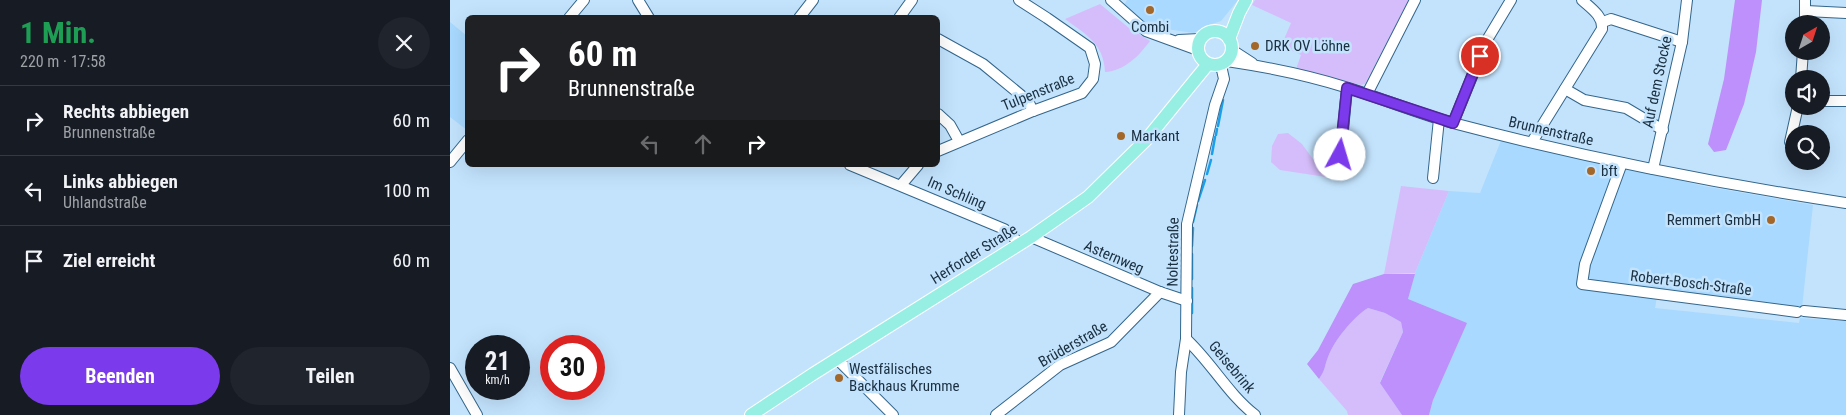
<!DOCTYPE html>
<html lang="de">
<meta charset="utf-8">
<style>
:root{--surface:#171b24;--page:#20242c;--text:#f1f3f6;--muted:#9ea1a6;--line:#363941;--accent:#7c3aed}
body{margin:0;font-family:"Roboto Condensed",sans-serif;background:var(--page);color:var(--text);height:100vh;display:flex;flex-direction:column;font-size:19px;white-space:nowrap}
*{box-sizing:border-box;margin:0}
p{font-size:16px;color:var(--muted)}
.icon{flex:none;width:28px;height:28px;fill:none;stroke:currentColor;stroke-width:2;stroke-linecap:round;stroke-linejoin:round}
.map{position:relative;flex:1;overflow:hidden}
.panel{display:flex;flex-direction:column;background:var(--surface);width:450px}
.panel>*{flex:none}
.hud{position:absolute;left:15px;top:15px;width:475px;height:152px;border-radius:8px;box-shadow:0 5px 20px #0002;background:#202124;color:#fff;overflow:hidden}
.needle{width:32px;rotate:39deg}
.fabs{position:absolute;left:1335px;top:15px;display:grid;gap:10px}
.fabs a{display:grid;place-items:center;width:45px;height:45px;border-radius:50%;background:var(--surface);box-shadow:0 5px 20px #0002;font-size:25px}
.speed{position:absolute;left:15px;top:335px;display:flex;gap:10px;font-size:25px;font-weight:700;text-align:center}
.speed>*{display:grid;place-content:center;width:65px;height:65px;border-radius:50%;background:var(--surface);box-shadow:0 5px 20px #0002;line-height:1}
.speed small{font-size:12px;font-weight:400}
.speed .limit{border:8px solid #d22;background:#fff;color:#111}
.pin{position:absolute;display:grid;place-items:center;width:42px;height:42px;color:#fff;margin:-21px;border:2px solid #fff;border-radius:50%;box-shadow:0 1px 5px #0007}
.me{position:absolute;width:55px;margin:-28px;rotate:6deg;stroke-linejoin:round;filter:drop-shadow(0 0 4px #0008)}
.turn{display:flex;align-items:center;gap:18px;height:105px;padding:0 20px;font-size:22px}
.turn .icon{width:65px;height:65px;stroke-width:2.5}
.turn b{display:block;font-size:35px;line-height:42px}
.lanes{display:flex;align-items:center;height:48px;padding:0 20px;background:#0003;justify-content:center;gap:25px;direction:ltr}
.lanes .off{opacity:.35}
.round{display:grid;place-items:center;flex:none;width:52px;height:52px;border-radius:26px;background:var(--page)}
.head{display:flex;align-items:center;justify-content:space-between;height:85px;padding:0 20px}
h1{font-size:30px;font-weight:700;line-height:38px;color:#1e9e55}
.cta{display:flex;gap:10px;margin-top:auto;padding:10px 20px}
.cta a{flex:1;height:58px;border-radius:30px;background:var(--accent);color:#fff;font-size:20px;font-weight:700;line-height:58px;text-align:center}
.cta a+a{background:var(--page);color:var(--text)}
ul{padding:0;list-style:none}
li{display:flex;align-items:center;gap:15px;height:70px;padding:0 20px;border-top:1px solid var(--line)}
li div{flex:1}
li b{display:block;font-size:19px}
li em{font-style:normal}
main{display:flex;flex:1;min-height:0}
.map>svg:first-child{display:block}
.built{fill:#a9d9ff}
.green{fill:#d5bdfb}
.forest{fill:#bd90fb}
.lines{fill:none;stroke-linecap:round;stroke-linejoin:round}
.stream{stroke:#1aa0ed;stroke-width:2.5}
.minor-casing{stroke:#33668b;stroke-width:12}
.major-casing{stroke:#fff;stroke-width:14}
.minor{stroke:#fff;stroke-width:10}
.major{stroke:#97efe3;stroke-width:12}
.route-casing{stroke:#51269a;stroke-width:12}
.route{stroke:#7c3aed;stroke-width:9}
.poi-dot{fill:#a4672a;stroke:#c3e3fd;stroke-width:2}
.labels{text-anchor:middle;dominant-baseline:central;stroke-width:5;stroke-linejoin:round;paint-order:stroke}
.poi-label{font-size:15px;fill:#1a2f40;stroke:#c3e3fd;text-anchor:start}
.street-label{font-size:15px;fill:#1a2f40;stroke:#c3e3fd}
</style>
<main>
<section class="panel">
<div class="head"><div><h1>1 Min.</h1><p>220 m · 17:58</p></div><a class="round"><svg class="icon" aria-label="close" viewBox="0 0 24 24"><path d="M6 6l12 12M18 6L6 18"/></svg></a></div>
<ul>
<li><svg class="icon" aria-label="right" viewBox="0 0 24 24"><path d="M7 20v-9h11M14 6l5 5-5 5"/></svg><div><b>Rechts abbiegen</b><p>Brunnenstraße</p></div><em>60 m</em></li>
<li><svg class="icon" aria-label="left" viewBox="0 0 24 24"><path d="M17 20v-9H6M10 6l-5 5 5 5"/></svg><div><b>Links abbiegen</b><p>Uhlandstraße</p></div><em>100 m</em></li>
<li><svg class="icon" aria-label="arrive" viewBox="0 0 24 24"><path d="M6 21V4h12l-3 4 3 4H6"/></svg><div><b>Ziel erreicht</b></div><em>60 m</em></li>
</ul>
<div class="cta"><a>Beenden</a><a>Teilen</a></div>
</section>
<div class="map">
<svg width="1396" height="415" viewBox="0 0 1396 415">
<rect width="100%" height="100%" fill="#c3e3fd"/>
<!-- built -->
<g class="built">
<path d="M677,0H788L771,21L759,25L744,33L709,28L695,23L674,5Z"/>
<path d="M0,22L17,36V130L0,117Z"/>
<path d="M1052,138L1253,186L1363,205L1352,308L1208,291L1205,308L1349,323L1350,318L1396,321V415H979L983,400L958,299L965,273L999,191L1030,193Z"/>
</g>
<!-- green -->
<g class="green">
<path d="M805,0H959L915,84L911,85L846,69L851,55L831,46L841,23L802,5Z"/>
<path d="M650,4L679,28L700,41C689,56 674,71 655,72C654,43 635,34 615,19Z"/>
<path d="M838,133L852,144L876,177L830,170L821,162L822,146L828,134Z"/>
<path d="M951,186L999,191L965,273L934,274Z"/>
<path d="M918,308L935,313L951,322L953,332L930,382L952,415H898L897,411L869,379C876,369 874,367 878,357C884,341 903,317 918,308Z"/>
</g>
<!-- forest -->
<g class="forest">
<path d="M1285,0H1312L1306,52L1294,104L1276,150L1264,152L1258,144L1274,79Z"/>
<path d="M934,274H965L958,299L1017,323L983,400L979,415H952L930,383L953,332L951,322L935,313L918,308C903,317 884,341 878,357C874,367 876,369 869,379L857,364L868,350L903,284Z"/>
</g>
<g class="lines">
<!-- stream -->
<g class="stream">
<path d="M768,126L773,100"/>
<path d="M766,135L767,129"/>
<path d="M762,154L765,137"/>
<path d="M757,174L761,160"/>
<path d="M748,201L755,180"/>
<path d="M743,222L747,205"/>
<path d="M742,246L743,228"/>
<path d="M742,279V254"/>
<path d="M742,288V313"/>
</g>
<defs>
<g id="minor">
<path d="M188,0L199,18"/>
<path d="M661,0L696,31L748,50"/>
<path d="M1356,11L1396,13"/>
<path d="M119,18L134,0"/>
<path d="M349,18L363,0"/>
<path d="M449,18L462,0"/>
<path d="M1153,22L1161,19L1232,42"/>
<path d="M1355,24V0"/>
<path d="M488,39L533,64L578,101L583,111"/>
<path d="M729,40L750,39"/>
<path d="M782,50L802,63"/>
<path d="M777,61C817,67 857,75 895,87C931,98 967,113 1003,123C1132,157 1264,183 1396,203"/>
<path d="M1351,79L1353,51"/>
<path d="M1115,89L1134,100L1176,108L1213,130"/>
<path d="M917,94L965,0"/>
<path d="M1371,101H1396"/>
<path d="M488,114L500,125L509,141"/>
<path d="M1003,123L1037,40L1061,0"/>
<path d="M1082,142L1152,29C1153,16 1142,9 1132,0"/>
<path d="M1340,142L1348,106"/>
<path d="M488,151L583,111L632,93L643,79L645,64L640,48L597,18L569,0"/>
<path d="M0,162L18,140"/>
<path d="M1172,163L1135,264L1132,284L1347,312"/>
<path d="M400,165L554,229L561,234L569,244"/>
<path d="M1203,169L1232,42L1237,0"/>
<path d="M889,172L897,88"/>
<path d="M983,178L989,119"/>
<path d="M451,185L468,165"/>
<path d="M581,237L710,292L737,301"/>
<path d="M1354,311L1396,315"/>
<path d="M736,339C761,362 778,394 805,415"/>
<path d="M387,359L443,415"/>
<path d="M0,368L27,415"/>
<path d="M546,415L610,365L661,342L710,292"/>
<path d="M729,415L731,372L736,339L737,224L765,105L774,79L772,70L768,65"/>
</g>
<g id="major">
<circle cx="765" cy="48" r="17"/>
<path d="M779,39L789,13L796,0"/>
<path d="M301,415L363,374L581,237L638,197L696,140L758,64"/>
</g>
</defs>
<!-- minor casing -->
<use href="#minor" class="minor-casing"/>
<!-- major casing -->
<use href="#major" class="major-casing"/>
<!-- minor -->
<use href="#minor" class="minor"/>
<!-- major -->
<use href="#major" class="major"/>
</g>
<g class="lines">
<defs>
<path id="route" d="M890,155L897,88L1003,123L1030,56"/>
</defs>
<!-- route casing -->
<use href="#route" class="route-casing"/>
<!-- route -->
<use href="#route" class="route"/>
</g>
<!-- markers -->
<g class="poi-dot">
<circle cx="700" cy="10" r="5"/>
<circle cx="805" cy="46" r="5"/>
<circle cx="671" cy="136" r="5"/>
<circle cx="1141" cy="171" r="5"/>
<circle cx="1321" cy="220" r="5"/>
<circle cx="389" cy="378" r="5"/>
</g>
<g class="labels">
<!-- poi labels -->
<g class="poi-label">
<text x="700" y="27" text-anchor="middle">Combi</text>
<text x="815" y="46">DRK OV Löhne</text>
<text x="681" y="136">Markant</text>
<text x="1151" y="171">bft</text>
<text x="1311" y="220" text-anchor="end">Remmert GmbH</text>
<text x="399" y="369">Westfälisches<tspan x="399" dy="17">Backhaus Krumme</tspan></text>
</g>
<!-- street labels -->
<g class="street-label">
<text transform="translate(1207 82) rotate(-78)">Auf dem Stocke</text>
<text transform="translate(588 92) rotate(-22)">Tulpenstraße</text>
<text transform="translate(1101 131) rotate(13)">Brunnenstraße</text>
<text transform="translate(507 193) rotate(23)">Im Schling</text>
<text transform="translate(723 252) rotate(-89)">Noltestraße</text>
<text transform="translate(524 254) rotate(-32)">Herforder Straße</text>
<text transform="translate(664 257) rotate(23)">Asternweg</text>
<text transform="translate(1241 283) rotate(7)">Robert-Bosch-Straße</text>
<text transform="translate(623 344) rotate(-30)">Brüderstraße</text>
<text transform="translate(782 367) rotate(50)">Geisebrink</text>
</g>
</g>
</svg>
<div class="fabs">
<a><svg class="needle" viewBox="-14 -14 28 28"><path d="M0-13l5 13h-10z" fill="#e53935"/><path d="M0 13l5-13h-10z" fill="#9ea1a6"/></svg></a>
<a><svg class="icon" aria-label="sound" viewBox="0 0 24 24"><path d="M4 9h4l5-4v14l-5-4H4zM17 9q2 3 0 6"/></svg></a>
<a><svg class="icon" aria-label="search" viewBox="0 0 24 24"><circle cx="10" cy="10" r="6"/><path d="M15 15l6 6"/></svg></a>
</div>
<div class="speed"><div>21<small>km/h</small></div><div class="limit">30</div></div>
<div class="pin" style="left:1030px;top:56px;background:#d93025"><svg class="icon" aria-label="arrive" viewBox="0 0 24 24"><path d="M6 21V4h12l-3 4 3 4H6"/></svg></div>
<svg class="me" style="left:890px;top:155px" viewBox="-20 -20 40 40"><circle r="19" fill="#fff"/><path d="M0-13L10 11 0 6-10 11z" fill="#7c3aed"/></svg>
<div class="hud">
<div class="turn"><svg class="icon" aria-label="right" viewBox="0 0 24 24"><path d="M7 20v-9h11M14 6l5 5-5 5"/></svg><div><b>60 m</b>Brunnenstraße</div></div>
<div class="lanes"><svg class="icon off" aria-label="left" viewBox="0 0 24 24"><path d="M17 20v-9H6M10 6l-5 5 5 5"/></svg><svg class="icon off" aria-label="ahead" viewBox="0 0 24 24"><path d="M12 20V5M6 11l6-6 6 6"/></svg><svg class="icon" aria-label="right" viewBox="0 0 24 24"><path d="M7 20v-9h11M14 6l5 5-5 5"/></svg></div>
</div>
</div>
</main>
